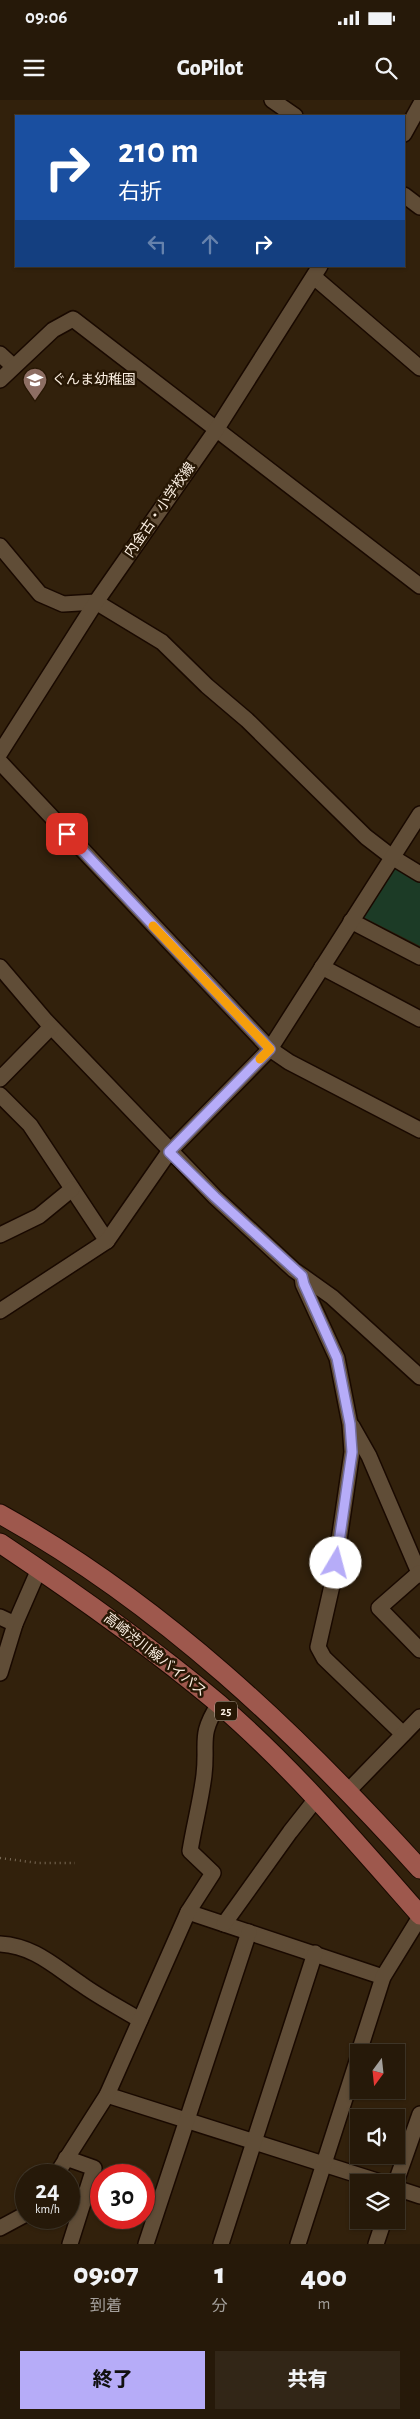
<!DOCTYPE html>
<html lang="ja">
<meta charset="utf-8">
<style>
:root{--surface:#261909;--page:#322617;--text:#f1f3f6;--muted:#a4a09c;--line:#42382a;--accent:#b6acf8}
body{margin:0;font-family:"Alegreya Sans","Noto Sans JP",sans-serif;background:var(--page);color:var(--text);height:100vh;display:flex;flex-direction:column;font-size:19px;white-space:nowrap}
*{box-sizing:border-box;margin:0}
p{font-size:16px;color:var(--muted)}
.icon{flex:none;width:28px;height:28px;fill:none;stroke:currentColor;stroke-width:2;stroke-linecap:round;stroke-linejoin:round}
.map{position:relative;height:2144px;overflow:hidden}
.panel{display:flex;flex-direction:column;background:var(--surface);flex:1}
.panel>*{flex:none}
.guide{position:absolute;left:15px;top:15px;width:390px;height:152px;border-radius:0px;box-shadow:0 1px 4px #0004,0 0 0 1px var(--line);background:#1a4fa0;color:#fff;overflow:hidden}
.needle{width:32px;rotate:195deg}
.controls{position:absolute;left:350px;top:1944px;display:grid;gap:10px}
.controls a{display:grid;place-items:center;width:55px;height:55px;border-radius:0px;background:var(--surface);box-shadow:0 1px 4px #0004,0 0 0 1px var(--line);font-size:25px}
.speed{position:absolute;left:15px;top:2064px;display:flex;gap:10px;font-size:25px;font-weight:700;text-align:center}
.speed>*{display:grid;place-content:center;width:65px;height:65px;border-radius:50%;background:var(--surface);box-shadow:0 1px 4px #0004,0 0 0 1px var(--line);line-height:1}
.speed small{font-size:12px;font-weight:400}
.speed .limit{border:8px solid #d22;background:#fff;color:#111}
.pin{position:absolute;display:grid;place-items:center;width:42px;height:42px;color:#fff;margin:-21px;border-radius:10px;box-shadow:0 2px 8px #0006}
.me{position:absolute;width:55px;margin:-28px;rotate:8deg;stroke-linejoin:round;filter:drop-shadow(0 0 4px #0008)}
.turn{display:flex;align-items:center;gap:18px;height:105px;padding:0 20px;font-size:22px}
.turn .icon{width:65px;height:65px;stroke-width:2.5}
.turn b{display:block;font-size:35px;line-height:42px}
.lanes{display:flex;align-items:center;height:48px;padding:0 20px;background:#0003;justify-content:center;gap:25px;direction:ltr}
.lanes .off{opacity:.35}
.eta{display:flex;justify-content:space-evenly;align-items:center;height:85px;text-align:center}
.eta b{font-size:30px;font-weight:800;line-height:35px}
.action{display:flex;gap:10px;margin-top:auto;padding:10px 20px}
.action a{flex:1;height:58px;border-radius:0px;background:var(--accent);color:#111;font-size:20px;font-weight:800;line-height:58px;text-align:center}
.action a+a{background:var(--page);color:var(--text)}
.status{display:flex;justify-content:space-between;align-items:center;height:35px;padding:0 25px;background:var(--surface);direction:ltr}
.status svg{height:14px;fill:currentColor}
header{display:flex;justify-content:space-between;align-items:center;height:65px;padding:0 20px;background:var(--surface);font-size:22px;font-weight:800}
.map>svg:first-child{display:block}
.green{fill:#1c3b26}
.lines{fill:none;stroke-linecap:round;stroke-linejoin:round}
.minor-casing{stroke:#190900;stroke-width:18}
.major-casing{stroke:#190900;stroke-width:21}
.path{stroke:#796a57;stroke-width:2.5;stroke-dasharray:1 4;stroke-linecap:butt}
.minor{stroke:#604d37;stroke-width:15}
.major{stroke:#9e584d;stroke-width:19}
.route-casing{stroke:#7670a1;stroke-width:12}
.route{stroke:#b6acf8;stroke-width:9}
.slow{stroke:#f59e0b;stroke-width:9}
.labels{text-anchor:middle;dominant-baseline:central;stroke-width:5;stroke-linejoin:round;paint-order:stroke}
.shield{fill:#271704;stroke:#bbae9f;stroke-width:1}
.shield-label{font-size:12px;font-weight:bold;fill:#fbefe2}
.poi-label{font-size:14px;fill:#fbefe2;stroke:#271704;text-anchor:start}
.street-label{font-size:14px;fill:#fbefe2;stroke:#271704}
</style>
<div class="status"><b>09:06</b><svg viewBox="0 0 49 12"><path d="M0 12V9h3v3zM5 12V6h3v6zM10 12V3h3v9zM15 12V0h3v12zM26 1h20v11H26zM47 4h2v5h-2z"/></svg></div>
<header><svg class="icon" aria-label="menu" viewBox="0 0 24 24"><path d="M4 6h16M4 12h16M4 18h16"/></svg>GoPilot<svg class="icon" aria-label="search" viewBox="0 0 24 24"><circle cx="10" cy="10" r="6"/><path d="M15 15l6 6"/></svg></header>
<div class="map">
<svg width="420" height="2144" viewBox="0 0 420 2144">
<rect width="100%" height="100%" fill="#32210c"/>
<!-- green -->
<path class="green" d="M389,769H395L420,781V846L361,816Z"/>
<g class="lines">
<defs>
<g id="minor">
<path d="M272,0L295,16"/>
<path d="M404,34L420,5"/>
<path d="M404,95L420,107"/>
<path d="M314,177L420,268"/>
<path d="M0,254L13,266"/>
<path d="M0,280L53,230L73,219L420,486"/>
<path d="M0,446L40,494L63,504L96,502L162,542L207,586L247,620L366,737L392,757L420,774"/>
<path d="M0,653L96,502L216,330L320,166"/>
<path d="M0,662L270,949L289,962L420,1030"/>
<path d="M351,821L420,857"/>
<path d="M0,867L46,921L215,1097L294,1170L332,1197L420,1277"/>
<path d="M322,867L420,919"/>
<path d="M0,979L51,927"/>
<path d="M0,995L30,1025L107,1141"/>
<path d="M0,1135L39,1116L72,1089"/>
<path d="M302,1176L303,1184L337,1258L350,1324L352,1352L333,1481L318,1547L324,1558L403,1634"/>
<path d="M0,1211L107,1141L169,1052L270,949L420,714"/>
<path d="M352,1326L369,1356L420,1475"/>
<path d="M419,1473L379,1508L420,1550"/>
<path d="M0,1517L15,1524"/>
<path d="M0,1573L15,1524L39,1469"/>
<path d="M349,1690L420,1617"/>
<path d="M188,1812L383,1877"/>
<path d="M224,1824L290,1732L316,1699"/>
<path d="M0,1844C34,1846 54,1866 81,1884C99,1897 120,1908 140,1920"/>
<path d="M359,1952L383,1877L420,1817"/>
<path d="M107,1995L380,2082"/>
<path d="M66,2058L94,2068L70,2144"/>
<path d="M56,2075L107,1995L188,1812L213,1773L190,1751C194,1726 201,1700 204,1675C208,1642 198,1636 219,1604"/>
<path d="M396,2082L420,2014"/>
<path d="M396,2088L420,2096"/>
<path d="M0,2128L26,2114"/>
<path d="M146,2144L249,1832"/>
<path d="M221,2144L315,1853"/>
<path d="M298,2144L359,1955"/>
<path d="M376,2144L384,2120"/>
</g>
<g id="major">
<path d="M0,1414C162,1504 296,1632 420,1769"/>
<path d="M0,1443C75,1493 150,1546 219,1604C292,1667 356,1742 420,1815"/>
</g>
</defs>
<!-- minor casing -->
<use href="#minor" class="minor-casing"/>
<!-- major casing -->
<use href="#major" class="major-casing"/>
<!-- path -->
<path class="path" d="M0,1758L38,1763H75"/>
<!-- minor -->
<use href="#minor" class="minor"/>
<!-- major -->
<use href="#major" class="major"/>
</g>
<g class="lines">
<defs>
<path id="route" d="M67,734L270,949L169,1052L215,1097L302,1176L304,1184L337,1258L350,1324L352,1352L336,1463"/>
</defs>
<!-- route casing -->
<use href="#route" class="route-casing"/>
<!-- route -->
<use href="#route" class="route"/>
<!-- slow -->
<path class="slow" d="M153,826L270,949L260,959"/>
</g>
<!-- icons -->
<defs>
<symbol id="school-pin" viewBox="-11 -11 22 30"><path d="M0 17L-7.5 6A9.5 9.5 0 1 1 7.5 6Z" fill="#8d6e63" stroke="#271704"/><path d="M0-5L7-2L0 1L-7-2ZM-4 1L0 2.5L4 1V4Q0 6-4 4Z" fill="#fff"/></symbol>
</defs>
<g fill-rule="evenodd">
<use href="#school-pin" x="21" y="266" width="28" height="38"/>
</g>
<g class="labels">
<!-- shield labels -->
<rect class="shield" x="215" y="1601.5" width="22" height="19" rx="4"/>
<g class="shield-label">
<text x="226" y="1611">25</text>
</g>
<!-- poi labels -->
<g class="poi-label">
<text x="52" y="280">ぐんま幼稚園</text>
</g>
<!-- street labels -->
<g class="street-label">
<text transform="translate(160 410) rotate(-55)">内金古・小学校線</text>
<text transform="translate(155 1555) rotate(38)">高崎渋川線バイパス</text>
</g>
</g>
</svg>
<div class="controls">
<a><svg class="needle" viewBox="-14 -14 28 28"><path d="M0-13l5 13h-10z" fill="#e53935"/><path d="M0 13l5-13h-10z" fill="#a4a09c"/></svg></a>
<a><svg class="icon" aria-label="sound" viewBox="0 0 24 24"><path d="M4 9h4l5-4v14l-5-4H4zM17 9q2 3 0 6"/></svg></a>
<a><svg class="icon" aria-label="layers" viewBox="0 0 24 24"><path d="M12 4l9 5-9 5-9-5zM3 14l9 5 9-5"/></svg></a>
</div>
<div class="speed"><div>24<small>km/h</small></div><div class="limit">30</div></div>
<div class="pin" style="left:67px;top:734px;background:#d93025"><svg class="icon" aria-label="arrive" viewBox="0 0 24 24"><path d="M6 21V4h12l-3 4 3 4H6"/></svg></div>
<svg class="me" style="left:336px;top:1463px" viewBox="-20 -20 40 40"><circle r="19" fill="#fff"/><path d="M0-13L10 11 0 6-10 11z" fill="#b6acf8"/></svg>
<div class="guide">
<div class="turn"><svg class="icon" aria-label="right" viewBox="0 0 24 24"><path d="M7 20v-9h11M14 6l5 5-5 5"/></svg><div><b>210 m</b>右折</div></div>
<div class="lanes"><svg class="icon off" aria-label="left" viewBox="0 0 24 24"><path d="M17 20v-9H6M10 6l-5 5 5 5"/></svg><svg class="icon off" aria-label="ahead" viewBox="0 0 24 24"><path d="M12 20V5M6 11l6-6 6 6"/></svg><svg class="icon" aria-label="right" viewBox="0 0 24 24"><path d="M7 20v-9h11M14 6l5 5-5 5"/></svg></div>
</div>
</div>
<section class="panel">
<div class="eta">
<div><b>09:07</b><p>到着</p></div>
<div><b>1</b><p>分</p></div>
<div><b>400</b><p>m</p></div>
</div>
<div class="action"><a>終了</a><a>共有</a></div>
</section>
